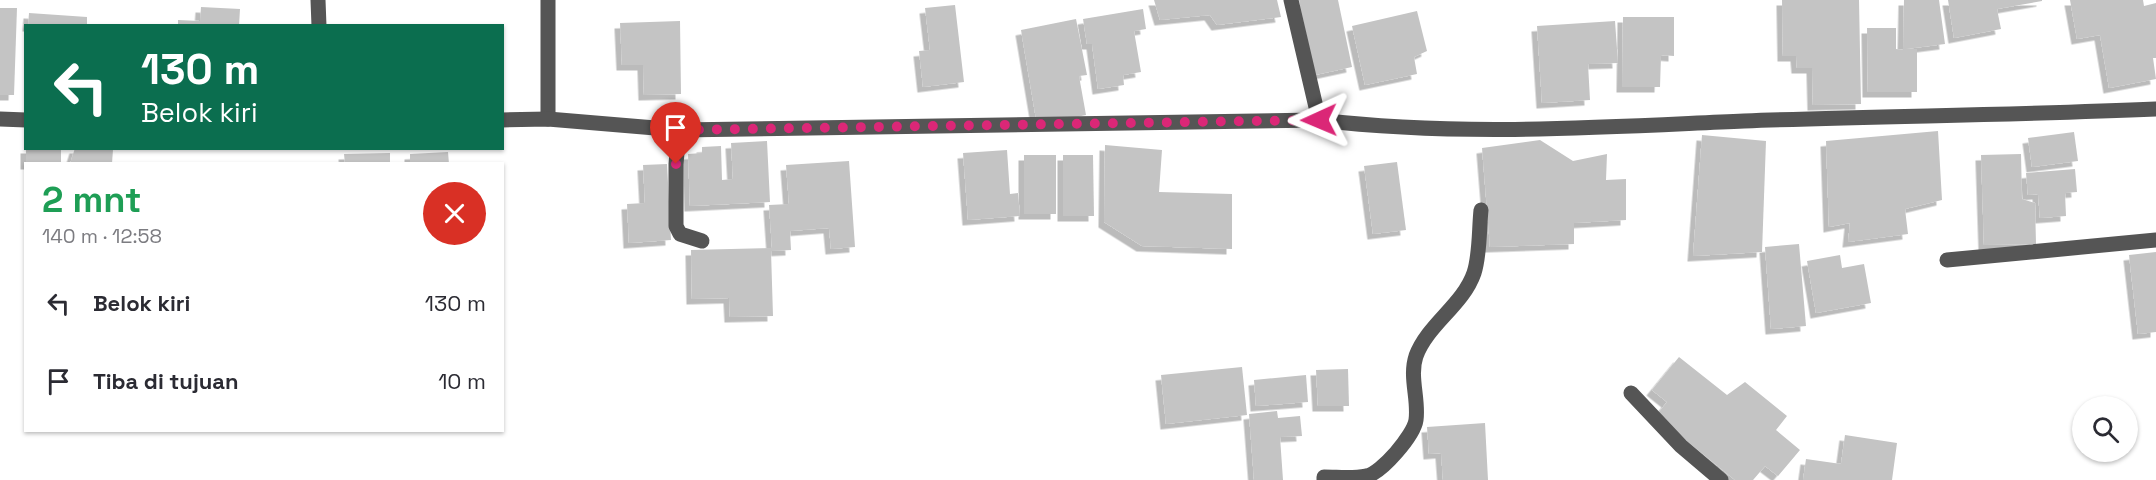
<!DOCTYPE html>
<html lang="id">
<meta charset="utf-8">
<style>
:root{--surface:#fff;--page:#f7f7f7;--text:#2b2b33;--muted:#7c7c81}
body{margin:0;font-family:"Space Grotesk",sans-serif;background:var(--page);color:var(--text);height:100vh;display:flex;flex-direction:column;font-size:22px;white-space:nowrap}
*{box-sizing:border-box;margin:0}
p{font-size:20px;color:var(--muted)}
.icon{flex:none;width:33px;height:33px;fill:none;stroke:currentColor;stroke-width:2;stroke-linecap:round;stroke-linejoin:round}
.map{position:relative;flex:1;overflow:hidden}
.drawer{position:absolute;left:24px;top:162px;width:480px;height:270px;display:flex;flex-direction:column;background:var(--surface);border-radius:0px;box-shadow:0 2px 4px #0004}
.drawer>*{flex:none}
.hud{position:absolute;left:24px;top:24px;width:480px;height:126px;border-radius:0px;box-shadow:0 2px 4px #0004;background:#0b6e4f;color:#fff;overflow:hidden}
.tools{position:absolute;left:2072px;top:396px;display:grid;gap:12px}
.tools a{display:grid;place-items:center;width:66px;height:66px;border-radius:50%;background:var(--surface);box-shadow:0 2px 4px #0004;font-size:30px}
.pin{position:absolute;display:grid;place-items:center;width:51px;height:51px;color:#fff;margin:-62px -26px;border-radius:50% 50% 50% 0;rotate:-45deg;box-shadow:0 0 6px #0007}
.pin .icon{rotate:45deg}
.me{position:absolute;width:66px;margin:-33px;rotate:269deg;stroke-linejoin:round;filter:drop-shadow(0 0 4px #0008)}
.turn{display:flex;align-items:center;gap:21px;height:126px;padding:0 18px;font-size:27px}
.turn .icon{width:78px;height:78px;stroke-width:2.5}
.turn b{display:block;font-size:42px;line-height:51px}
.round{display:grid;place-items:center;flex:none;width:63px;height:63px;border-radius:32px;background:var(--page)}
.overview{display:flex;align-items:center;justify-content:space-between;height:102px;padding:0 18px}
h1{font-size:36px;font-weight:700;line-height:45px;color:#1e9e55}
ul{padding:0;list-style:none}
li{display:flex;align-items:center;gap:18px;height:78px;padding:0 18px}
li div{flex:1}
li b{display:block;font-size:22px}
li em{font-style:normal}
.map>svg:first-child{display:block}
.building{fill:#c4c4c4;filter:url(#shadow)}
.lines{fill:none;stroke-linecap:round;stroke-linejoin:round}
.minor{stroke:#555;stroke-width:15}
.route{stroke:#db2777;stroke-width:10;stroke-dasharray:0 18}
</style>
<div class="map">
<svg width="2156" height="480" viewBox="0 0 2156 480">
<defs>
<filter id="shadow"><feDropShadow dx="-5.5" dy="5.5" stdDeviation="0" flood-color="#0004"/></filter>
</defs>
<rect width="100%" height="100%" fill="#fff"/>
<!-- building -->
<g class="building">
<path d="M1154,0H1277L1281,17L1217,25L1210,15L1160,20Z"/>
<path d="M1299,0H1338L1352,67L1315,75Z"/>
<path d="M1782,0H1859L1861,104L1813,105L1812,68H1797L1796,56H1783Z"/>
<path d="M1904,0H1939L1945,44L1906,49H1917V92H1868L1867,28H1896V49L1903,50Z"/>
<path d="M1948,0H2042V1L1997,9L2001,29L1954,38Z"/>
<path d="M2070,0H2143L2144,6L2156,3V58H2153L2156,79L2109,88L2100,35L2077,39Z"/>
<path d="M955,5L964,82L923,87L919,51L930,50L925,8Z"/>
<path d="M201,7L240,9L239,26H178V20L200,21Z"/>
<path d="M0,8H17L14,95H0Z"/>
<path d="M1143,9L1146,29L1134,31L1141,72L1123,75L1124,85L1098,89L1092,44H1087L1083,19Z"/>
<path d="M1417,11L1427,51L1414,57L1417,74L1365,85L1352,26Z"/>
<path d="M29,13L87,17V26H28Z"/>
<path d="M1623,17H1674V56L1661,55L1660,87H1622Z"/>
<path d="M1076,19L1087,75L1079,76L1086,115L1037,125L1021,30Z"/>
<path d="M680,21L681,94L644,95L643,65H622L620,23Z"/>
<path d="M1615,21L1618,63L1588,64L1590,100L1542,103L1537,26Z"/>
<path d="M1938,131L1942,200L1905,209L1908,234L1848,242L1850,223L1829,227L1826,141Z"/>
<path d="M2074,132L2078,161L2032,167L2028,138Z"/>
<path d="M1702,135L1766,141L1762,252L1693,256Z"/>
<path d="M1540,140L1573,161L1607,154L1606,180L1626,179V220L1574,223V244L1490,247L1482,148Z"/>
<path d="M767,141L770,202L690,206L688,154L702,153V147L721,146L722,180L733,179L731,143Z"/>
<path d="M1105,145L1162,150L1159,192L1232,194V249L1142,246L1104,222Z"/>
<rect x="26" y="148" width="35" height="16"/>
<path d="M75,148L113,149L112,164H70Z"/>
<path d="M1007,150L1010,194L1018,193L1020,216L968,220L963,153Z"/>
<path d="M448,152L449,164H410V154Z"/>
<path d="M390,153V164H345L344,154Z"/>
<path d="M2021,154L2022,199L2035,203L2036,244L1984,245L1981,155Z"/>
<rect x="1024" y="155" width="32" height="59"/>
<path d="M1063,155H1093L1094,216H1063Z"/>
<path d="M849,161L855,247L831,249L829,228L790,231L791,250L771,251L773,316L730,317L729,298L692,299L691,250L772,248L769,205L789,204L786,165Z"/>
<path d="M1397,162L1406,230L1373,234L1364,166Z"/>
<path d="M667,164L671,240L629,243L627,204L645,203L643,165Z"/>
<path d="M2075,169L2077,192L2065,193L2066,216L2040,218L2038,194L2028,195L2026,173Z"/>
<path d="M1799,244L1806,326L1771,329L1765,247Z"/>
<path d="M2156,252V332L2138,334L2129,255Z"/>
<path d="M1840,255L1842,268L1864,264L1871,303L1816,313L1807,261Z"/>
<path d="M1679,357L1727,395L1745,382L1787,416L1776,430L1800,450L1778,476L1765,466L1753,480H1735L1656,416L1667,402L1652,390Z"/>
<path d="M1242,367L1247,415L1166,424L1161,375Z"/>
<path d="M1348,369L1349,406H1318L1316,370Z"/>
<path d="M1306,375L1308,402L1256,406L1254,380Z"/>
<path d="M1277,411L1278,418L1300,416L1302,436L1280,437L1283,480H1254L1249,414Z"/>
<path d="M1485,423L1488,480H1443L1441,453L1429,454L1427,427Z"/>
<path d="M1845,435L1897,443L1892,480H1803L1806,459L1841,464Z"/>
</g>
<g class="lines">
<!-- minor -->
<g class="minor">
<path d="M318,0L319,26"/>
<path d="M548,0V119"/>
<path d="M1291,0L1319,120C1461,137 1602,127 1744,121C1881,116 2019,115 2156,109"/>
<path d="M0,119L26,120"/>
<path d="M502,120L548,119L679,130L1319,120"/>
<path d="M679,130L676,164V226L680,234L702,241"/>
<path d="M1947,260L2156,240"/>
<path d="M1631,393L1681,446L1721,480"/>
<path d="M1324,480V477C1338,477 1353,479 1366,476C1381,474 1414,435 1416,420C1419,399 1409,377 1416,356C1428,324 1463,305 1474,273C1480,255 1479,229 1481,210"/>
</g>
</g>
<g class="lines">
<!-- route -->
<path class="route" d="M676,164L679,130L1319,120"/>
</g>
</svg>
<div class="tools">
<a><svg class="icon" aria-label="search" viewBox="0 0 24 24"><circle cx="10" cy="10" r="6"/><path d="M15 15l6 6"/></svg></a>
</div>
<div class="pin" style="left:676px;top:164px;background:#d93025"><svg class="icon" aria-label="arrive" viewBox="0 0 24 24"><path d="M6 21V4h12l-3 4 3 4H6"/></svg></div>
<svg class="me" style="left:1319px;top:120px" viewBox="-20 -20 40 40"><path d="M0-17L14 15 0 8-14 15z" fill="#db2777" stroke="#fff" stroke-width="4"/></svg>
<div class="hud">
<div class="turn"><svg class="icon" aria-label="left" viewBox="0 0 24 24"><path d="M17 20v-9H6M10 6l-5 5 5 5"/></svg><div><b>130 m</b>Belok kiri</div></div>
</div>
<section class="drawer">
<div class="overview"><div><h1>2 mnt</h1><p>140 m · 12:58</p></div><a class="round" style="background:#d93025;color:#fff"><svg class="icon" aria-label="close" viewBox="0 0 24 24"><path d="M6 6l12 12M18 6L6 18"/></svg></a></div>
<ul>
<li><svg class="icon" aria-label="left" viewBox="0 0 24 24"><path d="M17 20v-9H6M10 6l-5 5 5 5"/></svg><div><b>Belok kiri</b></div><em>130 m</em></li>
<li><svg class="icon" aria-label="arrive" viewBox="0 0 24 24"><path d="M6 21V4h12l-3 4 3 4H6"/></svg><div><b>Tiba di tujuan</b></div><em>10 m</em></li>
</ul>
</section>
</div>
